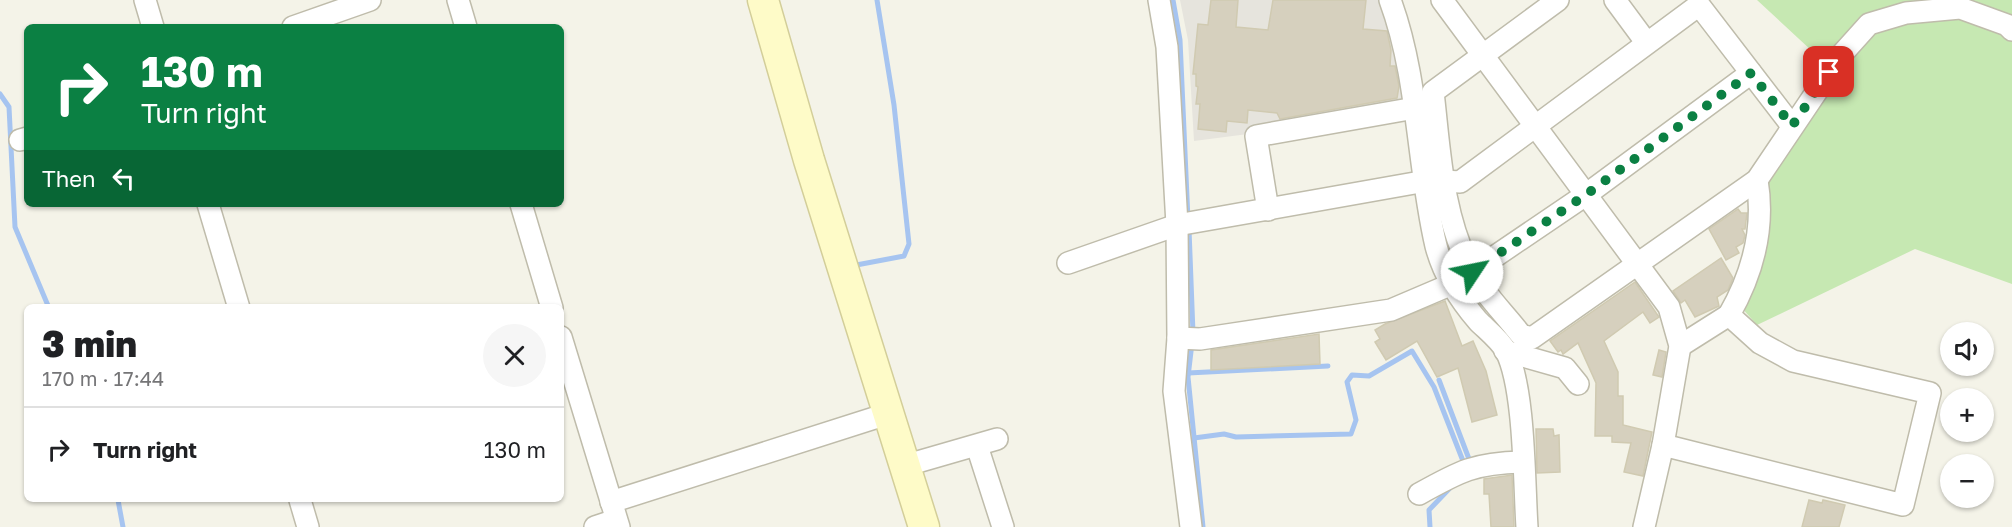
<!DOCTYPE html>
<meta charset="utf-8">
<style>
:root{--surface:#fff;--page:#f6f6f6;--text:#202124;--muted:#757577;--line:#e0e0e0}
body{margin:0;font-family:"Golos Text",sans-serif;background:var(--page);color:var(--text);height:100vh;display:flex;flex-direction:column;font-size:22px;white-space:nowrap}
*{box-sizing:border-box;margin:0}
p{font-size:20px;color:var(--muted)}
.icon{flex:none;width:33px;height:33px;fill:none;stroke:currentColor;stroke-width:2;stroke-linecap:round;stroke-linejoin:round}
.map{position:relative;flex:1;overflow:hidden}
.panel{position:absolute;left:24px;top:304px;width:540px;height:198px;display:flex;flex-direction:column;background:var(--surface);border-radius:9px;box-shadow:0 2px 4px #0004}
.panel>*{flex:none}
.banner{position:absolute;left:24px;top:24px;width:540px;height:183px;border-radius:9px;box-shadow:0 2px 4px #0004;background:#0b8043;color:#fff;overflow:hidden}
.buttons{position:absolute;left:1940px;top:322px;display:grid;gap:12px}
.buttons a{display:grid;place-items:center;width:54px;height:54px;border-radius:50%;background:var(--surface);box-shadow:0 2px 4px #0004;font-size:30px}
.pin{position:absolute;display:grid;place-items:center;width:51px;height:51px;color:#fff;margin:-26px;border-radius:12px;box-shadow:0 3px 9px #0006}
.me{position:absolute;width:66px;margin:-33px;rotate:56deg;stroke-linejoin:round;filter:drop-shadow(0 0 4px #0008)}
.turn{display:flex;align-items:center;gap:21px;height:126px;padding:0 18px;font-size:27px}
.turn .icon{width:78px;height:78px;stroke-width:2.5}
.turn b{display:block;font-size:42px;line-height:51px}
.then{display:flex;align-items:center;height:57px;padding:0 18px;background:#0003;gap:12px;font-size:22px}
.round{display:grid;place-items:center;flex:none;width:63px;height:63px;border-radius:32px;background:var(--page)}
.overview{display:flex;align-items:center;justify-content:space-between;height:102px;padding:0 18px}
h1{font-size:36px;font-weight:800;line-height:45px}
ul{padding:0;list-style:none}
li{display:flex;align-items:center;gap:18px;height:84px;padding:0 18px;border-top:2px solid var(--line)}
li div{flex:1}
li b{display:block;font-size:22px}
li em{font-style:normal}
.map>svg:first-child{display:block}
.industrial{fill:#e6e4dd}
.green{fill:#c6e8b2}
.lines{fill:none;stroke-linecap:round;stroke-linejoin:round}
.stream{stroke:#a6c4f0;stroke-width:5}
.building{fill:#d6d0be;stroke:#d0cab1;stroke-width:1.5}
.street-casing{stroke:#bfbcab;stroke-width:24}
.secondary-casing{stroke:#d3ce99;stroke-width:33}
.street{stroke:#fff;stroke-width:21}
.secondary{stroke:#fefbc8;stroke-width:30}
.route{stroke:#0b8043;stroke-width:10;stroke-dasharray:0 18}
</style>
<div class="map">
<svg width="2012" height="527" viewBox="0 0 2012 527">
<rect width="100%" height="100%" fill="#f4f3e8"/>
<!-- industrial -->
<path class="industrial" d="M1180,0H1385L1408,98L1403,106L1248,134L1194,141L1188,40Z"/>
<!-- green -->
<path class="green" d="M1757,0H2012V284L1915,249L1757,325L1741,307L1766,231L1769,182L1801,127L1839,76Z"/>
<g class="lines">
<!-- stream -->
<g class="stream">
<path d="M1173,0L1180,40L1188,220"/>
<path d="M0,94L9,107L15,227L49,308"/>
<path d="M1189,229L1193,333"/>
<path d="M851,266L904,256L909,244L894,105L877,0"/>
<path d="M1192,343L1188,377L1203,527"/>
<path d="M1188,373L1328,366"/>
<path d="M1439,380L1469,459"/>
<path d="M1194,438L1224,434L1236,437L1351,434L1356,420L1347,382L1352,375L1369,376L1412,351L1434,387L1463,461"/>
<path d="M118,500L123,527"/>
<path d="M1430,527L1429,510L1450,488"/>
</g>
</g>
<!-- building -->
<g class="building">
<path d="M1211,0H1238L1236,27L1268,30L1273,0H1366L1363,29L1387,31L1391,50L1390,66H1395L1399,86L1397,98L1280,119L1277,113L1248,110L1247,123L1227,121L1226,132L1198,129L1200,104H1196L1198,87L1196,86V74H1193L1198,24L1208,25Z"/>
<path d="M1738,209L1741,213H1747L1745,229H1742L1745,235L1743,243L1736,247L1739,253L1726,260L1709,229Z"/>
<path d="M1721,258L1733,278L1728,290L1717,297L1719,306L1695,317L1685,300L1681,303L1673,291Z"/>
<path d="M1635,282L1659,317L1650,323L1643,312L1604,341L1618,372V396H1623V425L1652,432L1643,476L1624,472L1631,443L1612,442V436H1595L1596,383L1578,343L1563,354L1561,350L1558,352L1550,341Z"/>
<path d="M1445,301L1462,346L1473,341L1486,371L1497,415L1472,422L1458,368L1437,377L1417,341L1386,360L1375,342L1380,339L1375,330L1385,324Z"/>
<path d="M1319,334L1320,364L1211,370V350Z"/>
<path d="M1659,350L1666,352L1662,377L1653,375Z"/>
<path d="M1536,429H1553L1554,436L1559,435L1560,472L1537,473Z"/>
<path d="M1512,475L1514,527H1491L1489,494H1484V479Z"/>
<path d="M1809,500L1822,503L1823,500L1845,505L1839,527H1802Z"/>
</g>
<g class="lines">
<defs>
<g id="street">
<path d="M145,0L153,27"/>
<path d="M458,0L466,27"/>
<path d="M1159,0L1167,47L1177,225L1178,338L1174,391L1191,527"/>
<path d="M1390,0C1419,78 1417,165 1436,246C1443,273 1460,300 1478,321C1487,330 1500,340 1506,351C1525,388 1524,483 1527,527"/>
<path d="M1442,0L1669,307L1680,346L1663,445L1644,527"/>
<path d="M1558,0L1433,92C1440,152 1442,215 1471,270C1483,293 1505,314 1521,335L1532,338L1757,180L1842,54L1869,24L1906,13L1960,8L2007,25L2012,30"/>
<path d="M1615,0L1646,42"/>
<path d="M293,27L370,0"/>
<path d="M20,140L27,138"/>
<path d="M1444,181L1460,182L1699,5L1792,126"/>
<path d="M208,204L239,308"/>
<path d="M521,204L552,308"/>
<path d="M1268,210L1256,136L1415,108"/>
<path d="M1068,263L1177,225L1426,181"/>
<path d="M1472,272L1587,194L1751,73"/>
<path d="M1729,315C1753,273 1765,228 1757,180"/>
<path d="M561,337L619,527"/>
<path d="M1178,338L1200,339L1391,310L1452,284"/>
<path d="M1505,351L1565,368L1578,384"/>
<path d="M1663,445L1903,505L1930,393L1793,361L1760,343L1729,315L1680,346"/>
<path d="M977,446L1003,527"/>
<path d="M907,465L997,439"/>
<path d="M1419,494C1460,471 1475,463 1522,462"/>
<path d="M300,500L308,527"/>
<path d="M611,502L887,414"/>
<path d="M595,527L616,520"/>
</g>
<path id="secondary" d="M763,0L809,160L924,527"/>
</defs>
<!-- street casing -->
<use href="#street" class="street-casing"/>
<!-- secondary casing -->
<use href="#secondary" class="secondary-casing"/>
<!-- street -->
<use href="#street" class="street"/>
<!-- secondary -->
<use href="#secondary" class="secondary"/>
</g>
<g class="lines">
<!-- route -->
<path class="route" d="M1472,272L1587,194L1751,73L1792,126L1829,72"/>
</g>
</svg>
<div class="buttons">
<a><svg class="icon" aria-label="sound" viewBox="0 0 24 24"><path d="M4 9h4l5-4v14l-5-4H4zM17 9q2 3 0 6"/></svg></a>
<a>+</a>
<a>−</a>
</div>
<div class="pin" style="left:1829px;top:72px;background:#d93025"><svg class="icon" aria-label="arrive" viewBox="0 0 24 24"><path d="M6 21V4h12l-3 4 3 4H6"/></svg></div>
<svg class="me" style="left:1472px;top:272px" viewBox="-20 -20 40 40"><circle r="19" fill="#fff"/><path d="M0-13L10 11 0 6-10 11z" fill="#0b8043"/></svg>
<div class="banner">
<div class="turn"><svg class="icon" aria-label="right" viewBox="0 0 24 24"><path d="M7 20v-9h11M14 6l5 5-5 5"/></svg><div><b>130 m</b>Turn right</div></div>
<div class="then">Then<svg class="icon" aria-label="left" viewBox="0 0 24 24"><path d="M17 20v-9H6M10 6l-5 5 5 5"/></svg></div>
</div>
<section class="panel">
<div class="overview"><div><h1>3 min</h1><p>170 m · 17:44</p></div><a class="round"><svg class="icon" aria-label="close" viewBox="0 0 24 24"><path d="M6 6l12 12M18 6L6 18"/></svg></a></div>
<ul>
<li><svg class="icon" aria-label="right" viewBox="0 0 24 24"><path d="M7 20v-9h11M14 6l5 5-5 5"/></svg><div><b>Turn right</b></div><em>130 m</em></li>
</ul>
</section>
</div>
